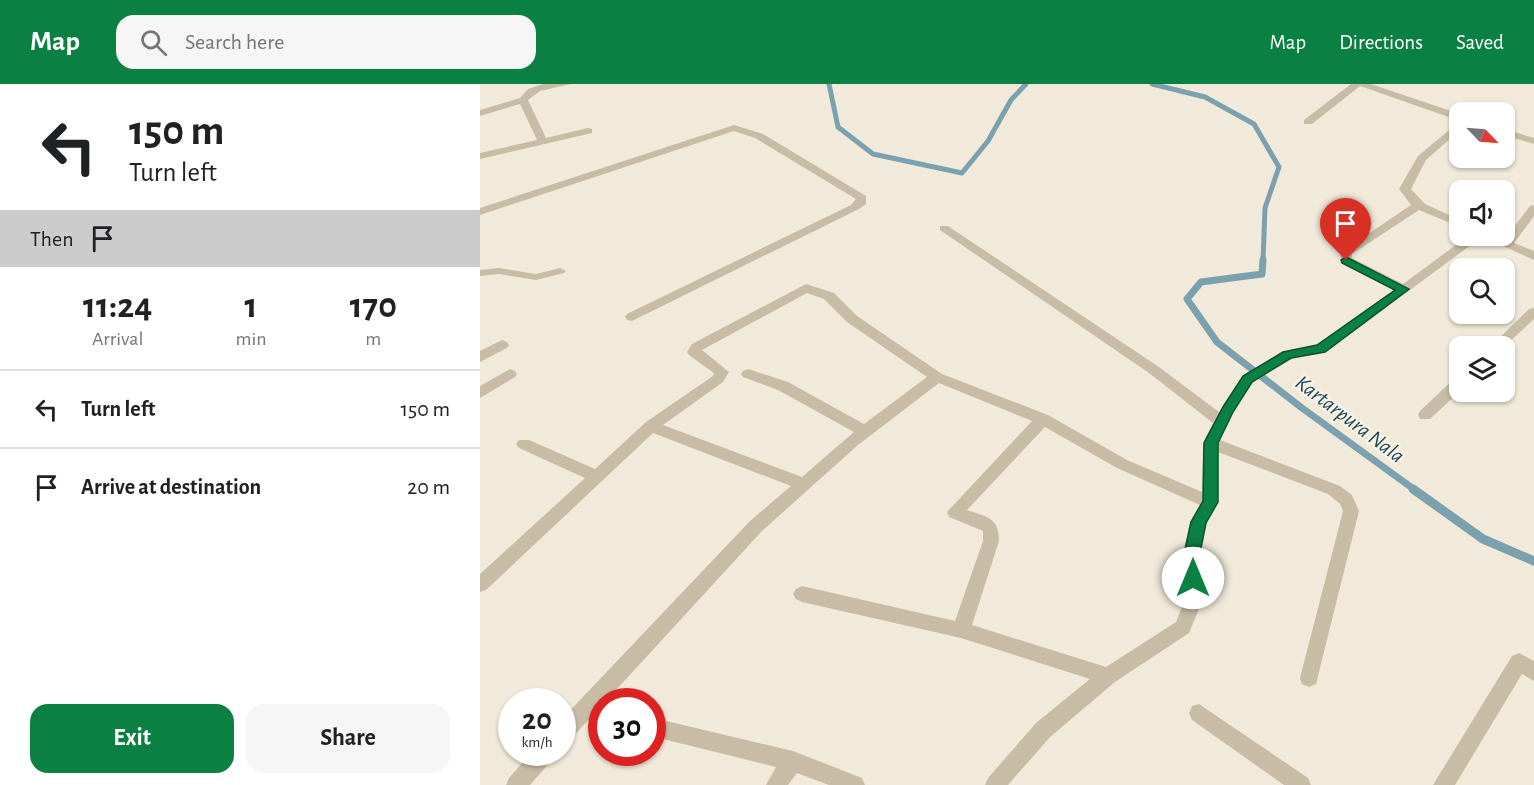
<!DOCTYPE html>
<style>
:root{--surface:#fff;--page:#f6f6f6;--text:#202124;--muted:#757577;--line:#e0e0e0;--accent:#0b8043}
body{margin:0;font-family:"Alegreya Sans",sans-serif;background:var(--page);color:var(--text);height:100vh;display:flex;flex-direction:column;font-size:22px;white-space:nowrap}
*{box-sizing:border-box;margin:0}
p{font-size:20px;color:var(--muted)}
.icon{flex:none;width:33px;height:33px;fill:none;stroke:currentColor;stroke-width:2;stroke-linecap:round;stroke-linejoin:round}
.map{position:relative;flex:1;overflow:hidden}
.details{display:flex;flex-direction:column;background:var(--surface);width:480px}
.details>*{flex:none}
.guide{background:#fff;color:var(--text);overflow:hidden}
.needle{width:39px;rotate:115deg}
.buttons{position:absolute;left:969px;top:18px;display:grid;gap:12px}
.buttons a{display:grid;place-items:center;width:66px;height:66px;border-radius:12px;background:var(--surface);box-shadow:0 2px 4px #0004;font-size:30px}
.speed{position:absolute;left:18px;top:604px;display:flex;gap:12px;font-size:30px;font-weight:700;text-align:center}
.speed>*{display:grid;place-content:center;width:78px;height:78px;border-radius:50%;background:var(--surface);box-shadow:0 2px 4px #0004;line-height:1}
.speed small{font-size:15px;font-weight:400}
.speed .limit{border:9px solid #d22;background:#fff;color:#111}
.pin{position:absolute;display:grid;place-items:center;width:51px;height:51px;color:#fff;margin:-62px -26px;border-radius:50% 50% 50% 0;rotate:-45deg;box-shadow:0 0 6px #0007}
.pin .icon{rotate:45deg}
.me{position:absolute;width:66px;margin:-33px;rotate:0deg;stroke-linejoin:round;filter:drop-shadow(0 0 4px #0008)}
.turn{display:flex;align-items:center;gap:21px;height:126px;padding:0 30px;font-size:27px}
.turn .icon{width:78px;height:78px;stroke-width:2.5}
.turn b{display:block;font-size:42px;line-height:51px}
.then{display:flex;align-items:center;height:57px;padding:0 30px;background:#0003;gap:12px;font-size:22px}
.eta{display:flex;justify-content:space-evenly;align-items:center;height:102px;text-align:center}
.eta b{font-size:36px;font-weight:700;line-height:42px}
.primary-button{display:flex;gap:12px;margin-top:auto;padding:12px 30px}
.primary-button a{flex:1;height:69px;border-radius:18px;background:var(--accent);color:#fff;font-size:24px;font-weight:700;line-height:69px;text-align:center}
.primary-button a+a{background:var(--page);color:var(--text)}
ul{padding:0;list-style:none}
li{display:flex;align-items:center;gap:18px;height:78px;padding:0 30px;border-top:2px solid var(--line)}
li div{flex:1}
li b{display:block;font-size:22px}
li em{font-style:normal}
header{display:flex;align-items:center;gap:36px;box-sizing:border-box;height:84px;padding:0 30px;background:var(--accent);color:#fff}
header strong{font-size:28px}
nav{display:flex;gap:33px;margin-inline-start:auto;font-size:21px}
.search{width:420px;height:54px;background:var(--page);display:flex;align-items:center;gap:15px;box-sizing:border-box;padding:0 21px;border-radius:18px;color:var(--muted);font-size:22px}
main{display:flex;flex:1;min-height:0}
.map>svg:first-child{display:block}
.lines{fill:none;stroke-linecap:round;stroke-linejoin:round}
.stream-far2{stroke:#7aa1ad;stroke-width:5}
.stream-far1{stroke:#7aa1ad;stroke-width:7}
.stream{stroke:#7aa1ad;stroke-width:9}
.service{fill:#c9bca6;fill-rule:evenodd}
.minor{fill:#c9bca6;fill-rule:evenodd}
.route{fill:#0b8043;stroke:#07532c;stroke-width:1.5}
.labels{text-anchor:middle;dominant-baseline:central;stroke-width:4.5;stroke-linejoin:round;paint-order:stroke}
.water-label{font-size:22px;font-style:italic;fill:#1d4755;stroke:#f9f4e6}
</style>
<header>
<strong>Map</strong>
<div class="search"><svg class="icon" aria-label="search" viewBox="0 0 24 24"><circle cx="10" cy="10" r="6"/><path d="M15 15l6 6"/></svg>Search here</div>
<nav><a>Map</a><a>Directions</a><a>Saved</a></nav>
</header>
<main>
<section class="details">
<div class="guide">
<div class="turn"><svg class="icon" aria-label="left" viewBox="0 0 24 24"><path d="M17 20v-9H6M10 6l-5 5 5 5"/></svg><div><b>150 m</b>Turn left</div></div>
<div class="then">Then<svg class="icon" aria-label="arrive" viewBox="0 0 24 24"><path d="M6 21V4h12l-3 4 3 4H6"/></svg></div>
</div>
<div class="eta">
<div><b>11:24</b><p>Arrival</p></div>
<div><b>1</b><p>min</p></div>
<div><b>170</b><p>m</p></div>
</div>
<ul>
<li><svg class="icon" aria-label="left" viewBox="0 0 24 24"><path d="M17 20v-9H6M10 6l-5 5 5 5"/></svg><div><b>Turn left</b></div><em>150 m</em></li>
<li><svg class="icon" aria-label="arrive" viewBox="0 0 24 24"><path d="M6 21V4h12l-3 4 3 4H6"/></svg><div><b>Arrive at destination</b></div><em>20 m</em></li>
</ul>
<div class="primary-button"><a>Exit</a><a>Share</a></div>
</section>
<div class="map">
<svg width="1054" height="701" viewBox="0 0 1054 701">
<rect width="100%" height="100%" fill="#f1eada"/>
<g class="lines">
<!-- stream-far2 -->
<g class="stream-far2">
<path d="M349,0L358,43L393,70L482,89L508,57L531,16L546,0"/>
<path d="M672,0L725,13L774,40L799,83L785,124L783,177"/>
</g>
<!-- stream-far1 -->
<path class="stream-far1" d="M783,176L782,190L721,198L707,215L737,258L822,324L935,406"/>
<!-- stream -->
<path class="stream" d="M933,405L1003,455L1054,477"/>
<!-- service -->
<path class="service" d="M19,184L56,190L80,184L86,187L84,189L56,196L19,190L0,192V186Z"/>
<!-- minor -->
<g class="minor">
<path d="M63,0H91L60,7L48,16L66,54L108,44L112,45V49L0,75V69L57,56L40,20L0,32V26L40,14L48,5Z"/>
<path d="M871,0H891L980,30V37L880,2L832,40H824V36Z"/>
<path d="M980,37V46L946,76L931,105L945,120L980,136V143L939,126L872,170V174L923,200L988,152H1001L999,155L846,268L812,275L773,298L753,328L740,356L860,402L872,411L879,427L836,600L829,603L822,600L820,594L863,427L860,420L848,410L738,368V418L726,439L719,474L724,513L709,549L635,598L570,653L528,701H505L508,694L556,639L610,595L481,554L322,518L316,515L313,510L316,505L322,502L475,537L503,457V447L469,433L467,428L552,337L459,299L378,361L282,447L125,618H122V621L89,657L82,659V635L270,437L311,402L173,349L6,506L0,508V490L105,394L39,364L36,360L39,356H49L115,385L166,338L233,292L234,289L209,271L207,268L212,260L326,200L354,209L377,232L462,290L568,331L647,376L722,408L723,359L733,339L669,289L460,146V142H468L679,283L739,328L763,292L803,268L837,261L915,206L862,179L860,169L931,121L919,105L938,72ZM327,209L344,215L367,238L447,293L384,340L308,298L268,285L263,287L261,290L263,293L298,306L374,348L322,393L183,341L243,298L249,288L222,266ZM565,343L637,384L720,421L710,438L703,474L706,513L696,538L626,583L492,541L519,457C519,433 507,433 487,426Z"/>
<path d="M254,41L283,50L386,112V120L379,125L152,237L147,236L145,233L147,230L371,121L376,115L275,54L254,47L0,131V124Z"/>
<path d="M1024,45L1054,54V60L1024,51Z"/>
<path d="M1054,121V132L1034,159L1054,167V176L1001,152H1016L1025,155L1050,122Z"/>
<path d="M1054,224V235L1024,263L1011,262L1049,225Z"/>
<path d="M22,256L27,258L29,261L27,264L0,278V267Z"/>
<path d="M30,285L35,287L37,290L35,293L0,314V302Z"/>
<path d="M980,293V307L950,335H940L938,331L940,327L975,294Z"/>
<path d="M1039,569L1054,577V597L1042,590L975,701H953L1032,572Z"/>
<path d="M719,620L828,694L831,701H804L712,636L709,629L712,622Z"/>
<path d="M182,636L313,667L382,694L385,701H349L317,689L308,701H286L296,683L175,653L172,645L175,639Z"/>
<path d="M51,669H75L72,676L50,701H26L29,694Z"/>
</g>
</g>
<!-- route -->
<path class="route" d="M866,173L929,205L845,268L811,274L772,298L753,328L738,359V418L726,439L719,474L721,494L719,498L713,500L708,498L703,474L711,438L723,417L724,359L743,323L763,292L803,268L837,261L915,206L862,179L861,176Z"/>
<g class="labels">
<!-- water labels -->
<g class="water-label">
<text transform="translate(870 335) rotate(37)">Kartarpura Nala</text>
</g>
</g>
</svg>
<div class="buttons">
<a><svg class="needle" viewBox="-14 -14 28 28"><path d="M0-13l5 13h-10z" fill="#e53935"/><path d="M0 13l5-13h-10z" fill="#757577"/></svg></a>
<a><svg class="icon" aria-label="sound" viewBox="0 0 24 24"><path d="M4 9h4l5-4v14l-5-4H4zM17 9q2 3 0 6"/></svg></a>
<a><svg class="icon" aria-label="search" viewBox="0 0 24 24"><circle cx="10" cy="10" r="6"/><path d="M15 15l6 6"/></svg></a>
<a><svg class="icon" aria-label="layers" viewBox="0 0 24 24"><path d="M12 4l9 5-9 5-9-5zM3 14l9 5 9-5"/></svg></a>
</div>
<div class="speed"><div>20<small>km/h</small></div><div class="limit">30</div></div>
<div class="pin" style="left:866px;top:176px;background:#d93025"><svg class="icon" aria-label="arrive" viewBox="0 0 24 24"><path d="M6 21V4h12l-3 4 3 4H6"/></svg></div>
<svg class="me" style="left:713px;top:494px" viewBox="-20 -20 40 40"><circle r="19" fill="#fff"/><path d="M0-13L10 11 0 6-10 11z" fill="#0b8043"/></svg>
</div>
</main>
